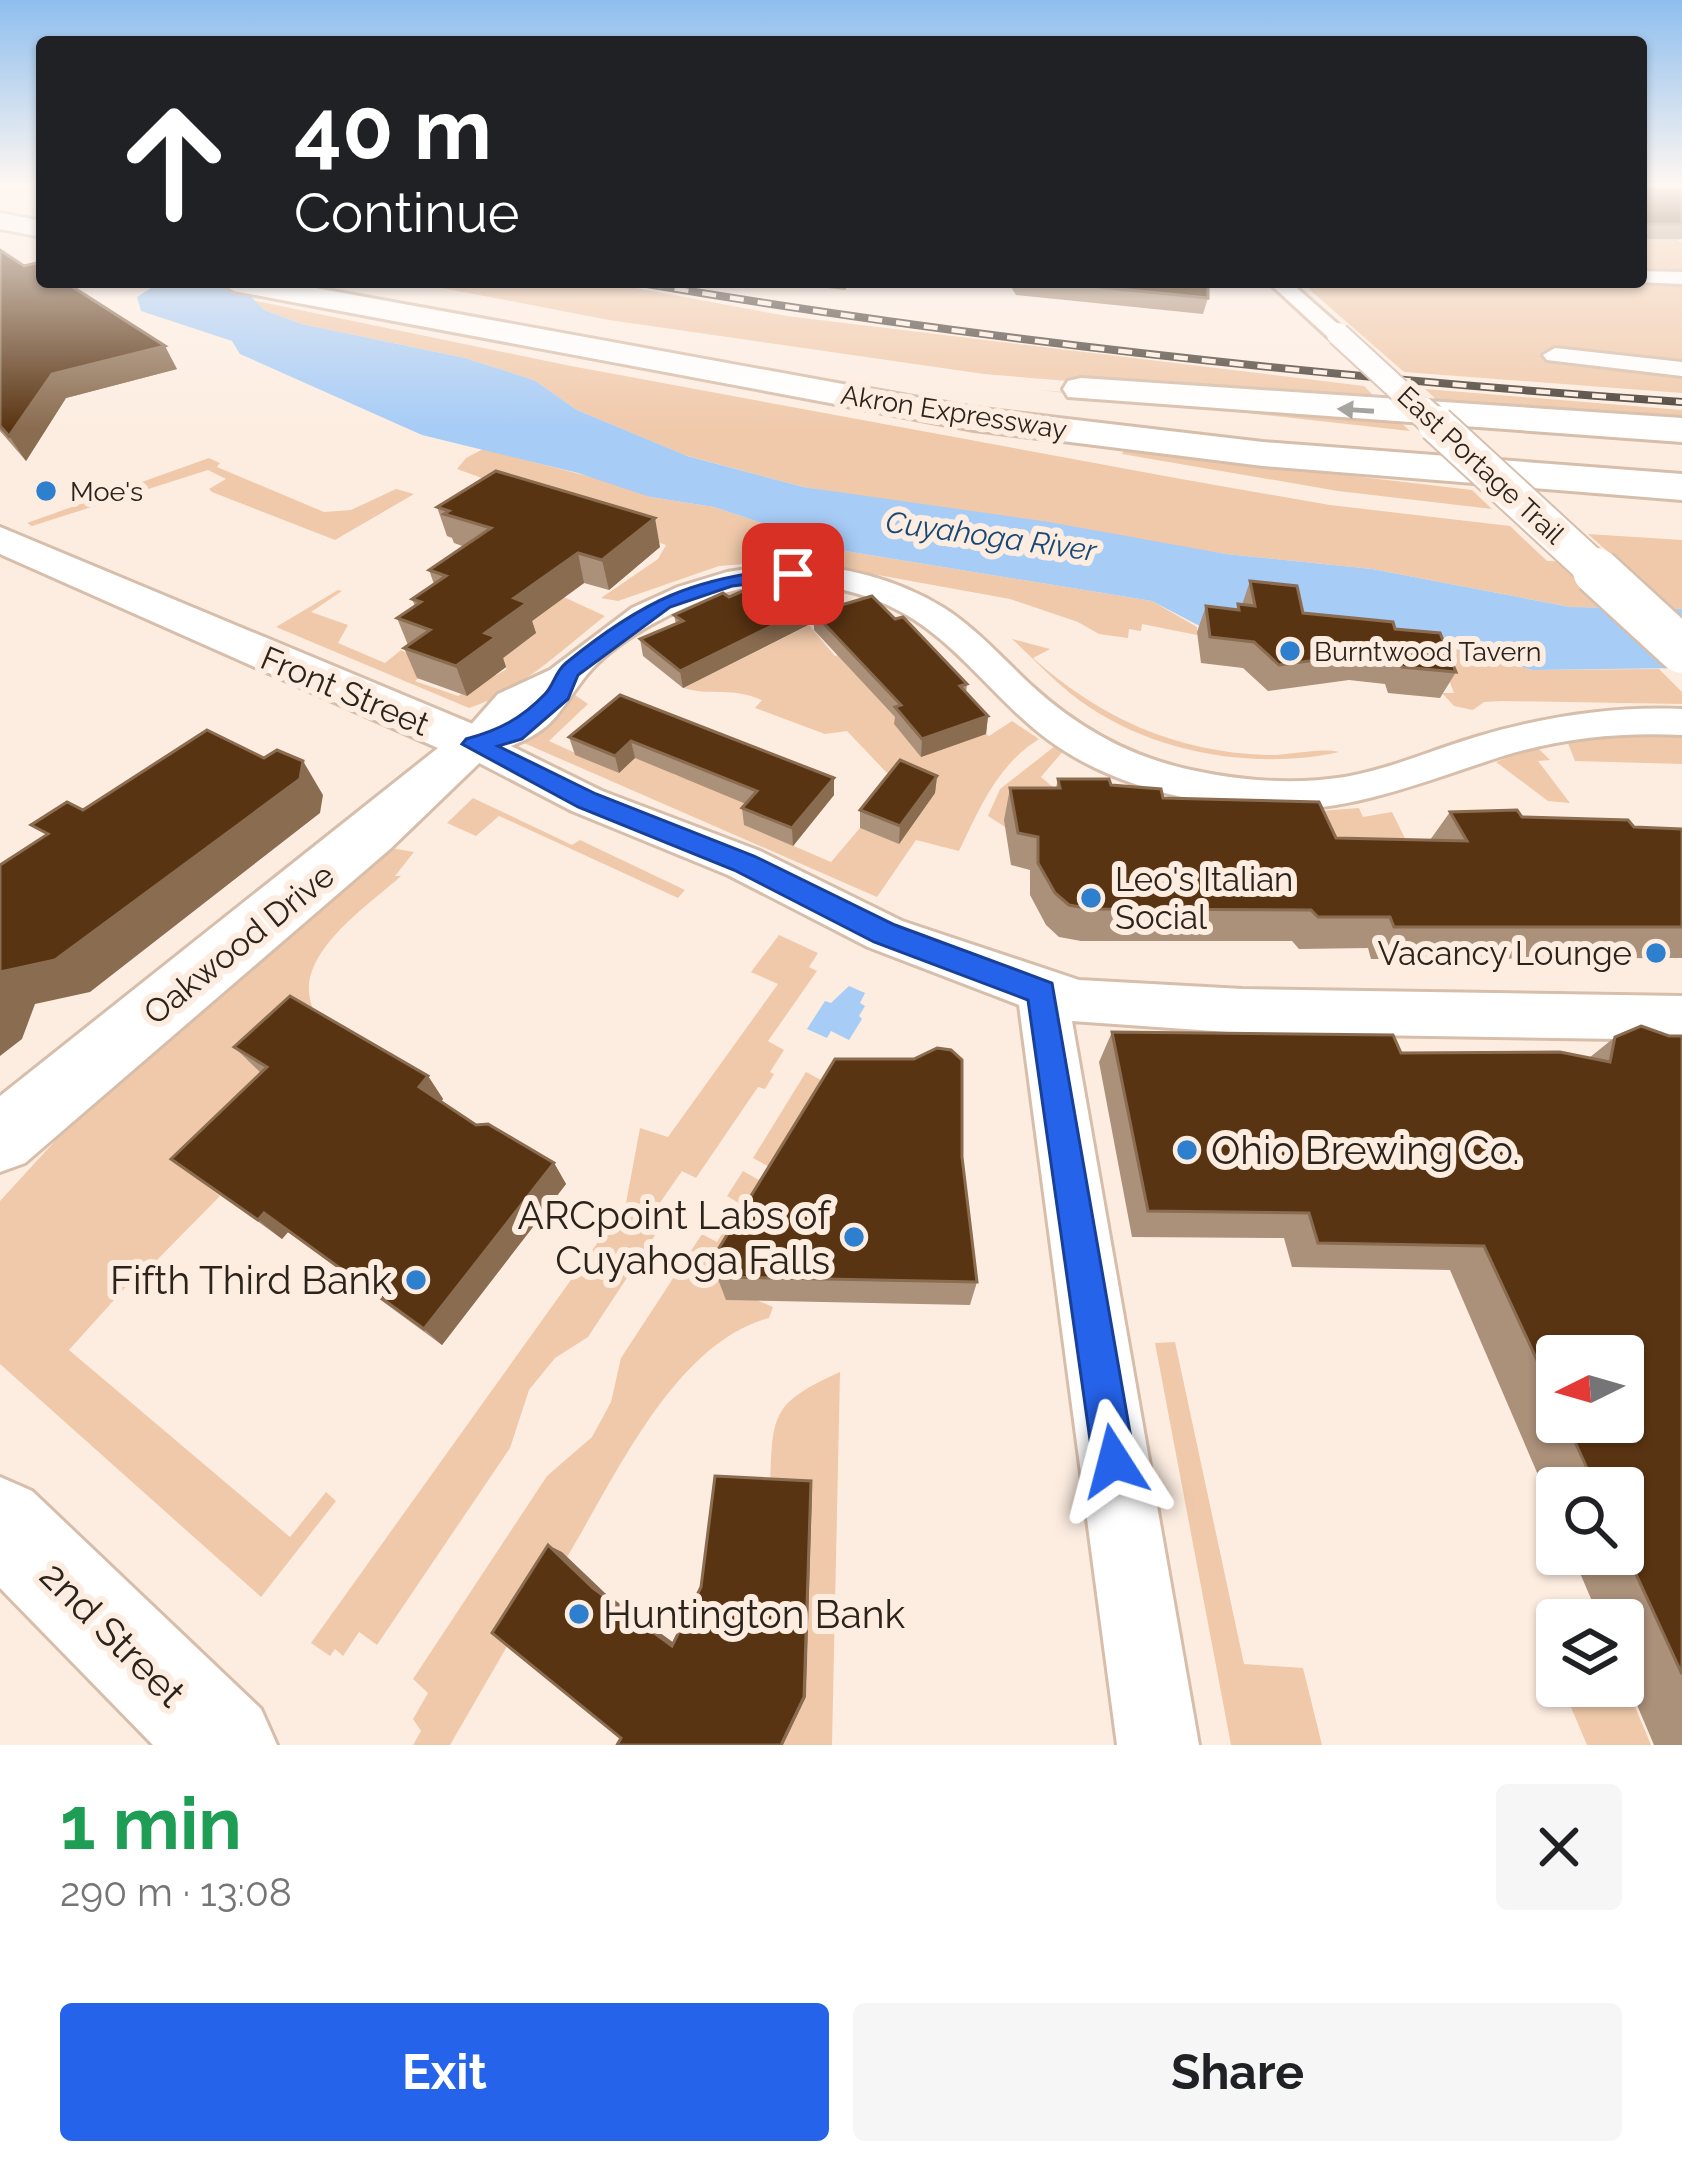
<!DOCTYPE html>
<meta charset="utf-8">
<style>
:root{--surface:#fff;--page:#f6f6f6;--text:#202124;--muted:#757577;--accent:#2563eb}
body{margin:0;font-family:Raleway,sans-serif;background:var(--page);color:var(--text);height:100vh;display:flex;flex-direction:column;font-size:45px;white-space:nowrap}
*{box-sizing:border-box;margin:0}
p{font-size:39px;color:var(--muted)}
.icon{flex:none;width:66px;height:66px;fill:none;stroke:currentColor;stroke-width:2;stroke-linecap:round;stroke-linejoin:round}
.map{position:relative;height:1745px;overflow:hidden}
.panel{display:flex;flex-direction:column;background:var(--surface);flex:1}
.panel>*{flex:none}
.top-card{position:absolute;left:36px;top:36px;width:1611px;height:252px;border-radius:12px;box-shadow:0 3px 9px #0004;background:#202124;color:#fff;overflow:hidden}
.needle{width:78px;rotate:265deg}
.controls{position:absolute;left:1536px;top:1335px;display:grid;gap:24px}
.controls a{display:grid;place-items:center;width:108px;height:108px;border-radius:12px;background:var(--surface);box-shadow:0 3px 9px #0004;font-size:60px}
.pin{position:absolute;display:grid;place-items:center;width:102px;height:102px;color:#fff;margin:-51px;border-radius:24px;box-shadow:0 6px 18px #0006}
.me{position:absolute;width:132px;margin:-66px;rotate:351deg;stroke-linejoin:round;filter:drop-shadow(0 0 9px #0008)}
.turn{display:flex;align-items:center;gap:42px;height:252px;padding:0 60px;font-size:54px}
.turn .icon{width:156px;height:156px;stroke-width:2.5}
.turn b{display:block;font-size:84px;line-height:102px}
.round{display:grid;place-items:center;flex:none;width:126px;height:126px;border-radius:12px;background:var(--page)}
.summary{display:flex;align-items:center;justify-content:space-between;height:204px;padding:0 60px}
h1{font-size:72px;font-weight:700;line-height:90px;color:#1e9e55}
.primary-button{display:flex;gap:24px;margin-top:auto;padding:24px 60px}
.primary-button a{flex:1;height:138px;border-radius:12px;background:var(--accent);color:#fff;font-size:48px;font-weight:700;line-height:138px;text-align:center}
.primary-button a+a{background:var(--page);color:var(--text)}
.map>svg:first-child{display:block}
.green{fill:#f0c9aa}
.water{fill:#a7ccf6}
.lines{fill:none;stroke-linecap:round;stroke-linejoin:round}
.minor-casing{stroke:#d7beab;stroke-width:6}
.major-casing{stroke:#d7beab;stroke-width:6}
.highway-casing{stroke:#d7beab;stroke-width:6}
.minor{fill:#fff;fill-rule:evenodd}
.major{fill:#fff;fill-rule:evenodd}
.highway{fill:#fff;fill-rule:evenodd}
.rail-far1-casing{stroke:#4a4037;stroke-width:4.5}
.rail-casing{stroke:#4a4037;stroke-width:8}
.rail-far1{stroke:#fdede1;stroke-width:3;stroke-dasharray:10;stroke-linecap:butt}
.rail{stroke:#fdede1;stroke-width:4.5;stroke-dasharray:14;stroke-linecap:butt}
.minor-bridge-far1-casing{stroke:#d7beab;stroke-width:26;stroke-linecap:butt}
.minor-bridge-casing{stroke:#d7beab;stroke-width:33;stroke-linecap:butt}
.major-bridge-far1-casing{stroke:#d7beab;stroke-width:40;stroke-linecap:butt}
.major-bridge-casing{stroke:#d7beab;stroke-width:51;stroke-linecap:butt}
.minor-bridge-far1{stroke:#fff;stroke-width:22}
.minor-bridge{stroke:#fff;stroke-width:28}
.major-bridge-far1{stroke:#fff;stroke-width:36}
.major-bridge{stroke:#fff;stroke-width:46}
.wall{fill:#ab907a;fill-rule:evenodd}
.shaded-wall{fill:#8a6c50}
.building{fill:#593412;stroke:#8a6c50;stroke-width:3}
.oneway{fill:#a09c98}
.route{fill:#2563eb;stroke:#184099;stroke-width:3}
.poi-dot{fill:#2e80cf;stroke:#fdede1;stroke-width:4.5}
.labels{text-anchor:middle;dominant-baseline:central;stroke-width:12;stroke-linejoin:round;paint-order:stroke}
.far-street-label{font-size:27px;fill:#2c231b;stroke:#fdede1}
.far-poi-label{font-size:27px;fill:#2c231b;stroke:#fdede1;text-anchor:start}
.far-water-label{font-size:30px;font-style:italic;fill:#174877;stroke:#fdede1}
.street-label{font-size:33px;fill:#2c231b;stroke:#fdede1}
.poi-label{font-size:33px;fill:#2c231b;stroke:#fdede1;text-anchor:start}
.near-poi-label{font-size:39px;fill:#2c231b;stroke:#fdede1;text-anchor:start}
.near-street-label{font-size:39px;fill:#2c231b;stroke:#fdede1}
</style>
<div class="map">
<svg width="1682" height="1745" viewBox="0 0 1682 1745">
<rect width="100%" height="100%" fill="#fdede1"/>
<!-- green -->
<g class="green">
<path d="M1641,211L1682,239L1677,240L1682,242V271L1641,268Z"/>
<path d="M412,282H603L787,316L1364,386L1385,407L984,374L609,320Z"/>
<path d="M1312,282L1682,284V393L1404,372L1310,290L1307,285Z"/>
<path d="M252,300L571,366L1181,479L1330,505L1510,526L1547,561L1620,563L1588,534L1682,540V609L1570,607L1372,569L1226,554L803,487L684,455L577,410L534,380L465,358L302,324L264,310Z"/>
<path d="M1425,389L1682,410V426L1450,412Z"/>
<path d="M1039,390L1397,419L1410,431Z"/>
<path d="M483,449L626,486L650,497L714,507L845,551L1152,601L1197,627V635L1142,624L1141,631L1129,629L1128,638L1099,634L1078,622L1010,599L795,560L719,566L618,601L601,598L658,559L666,545L457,469L466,458Z"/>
<path d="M1124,449L1472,490L1492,509L1338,491L1122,454Z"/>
<path d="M209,458L220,463L217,467L324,512L351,510L396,489L414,494L335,540L212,492L209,489L226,479L208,470L32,526L27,523Z"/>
<path d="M338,590L342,591L311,612L348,625L338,643L385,663L401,650L432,667L415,681L458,696L507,669L496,663L535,634L523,628L555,593L605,616C564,648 519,692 469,708L276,627Z"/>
<path d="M1347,622L1533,670L1659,669L1682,692V704L1502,701L1484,702L1473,710L1454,706L1442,693H1454L1445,669Z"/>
<path d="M809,625L835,656L863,647L989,736L1012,721L1039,739C997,765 980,808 959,851L916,840L877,897L524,743L572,693L588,704L549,741L619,773L640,754L675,775L763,804L745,825L831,862L860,828L899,843L934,793L886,772L847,731L825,734L755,708L762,700C728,686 716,697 683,688Z"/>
<path d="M1012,639L1050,649L1033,658C1100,718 1176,752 1266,755C1289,756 1319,747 1339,752C1257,770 1159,754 1089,707C1060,688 1037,662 1012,639Z"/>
<path d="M1682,724V764L1575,761L1562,728Z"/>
<path d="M1055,746L1064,750L1041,777L1054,788L1005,827L988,816L1000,789Z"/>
<path d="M1536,746L1550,760L1538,761L1570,803L1548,801L1496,762Z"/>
<path d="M473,798L572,845L580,840L685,890L678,898L499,816L476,836L447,823Z"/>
<path d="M1359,808L1363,817L1392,812L1422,873L1363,949L1309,828L1307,812Z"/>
<path d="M391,848L414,852L395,876H401C367,907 286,959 315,1013L288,1090L198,1179L220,1196L154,1263L150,1260L69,1350L290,1537L326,1492L336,1501L261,1597L0,1364V1201L99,1093Z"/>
<path d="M779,935L818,953L809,967L817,971L768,1041L784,1050L770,1072L774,1074L765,1089L758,1087L696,1178L682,1171L657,1207L669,1214L588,1337L555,1358L529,1390L510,1448L377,1645L359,1632L343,1656L335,1649L330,1656L311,1643L626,1203L640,1128L668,1137L778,984L751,972Z"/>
<path d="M806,1072L836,1088L784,1175L753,1158Z"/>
<path d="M743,1171L775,1189L752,1298L773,1307L769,1318C674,1343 615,1478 567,1557L560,1555L450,1745H413L421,1731L413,1719L428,1693L413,1679L547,1476L592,1437L611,1402L621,1358L702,1234L717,1242L740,1204L727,1196Z"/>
<path d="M1175,1342L1244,1664L1303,1668L1322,1745H1231L1155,1343Z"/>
<path d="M840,1372L832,1745H783L806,1697L812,1491L770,1490C773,1415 769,1404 840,1372Z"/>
<path d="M1623,1678L1651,1745H1587L1562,1686H1623Z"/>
</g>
<!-- water -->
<g class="water">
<path d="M160,282H237L264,310L302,324L465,358L534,380L577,410L687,456L803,487L1043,521L1226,554L1372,569L1570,607L1682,609V668L1533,670L1347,622L1213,633L1152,601L845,551L714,507L650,497L578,473L422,435L240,354L232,341L141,311L137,297Z"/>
<path d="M849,986L865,993L860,1003L865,1006L859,1016L862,1019L849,1040L831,1031L827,1038L807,1029L825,1001L831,1003Z"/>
</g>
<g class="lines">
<defs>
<g id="minor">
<path d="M1641,271L1682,272V284L1637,282H1641Z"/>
<path d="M1268,282H1290L1349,334L1338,341L1330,339Z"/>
<path d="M1555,348L1682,362V376L1547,360L1543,355Z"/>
<path d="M788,563C845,567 895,578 944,608C977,629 1004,660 1032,686C1078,728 1130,757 1191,770C1241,781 1294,785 1345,777C1390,769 1432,750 1476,737C1543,717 1611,706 1682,709V735C1621,732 1561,738 1503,756C1418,783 1340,818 1248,808C1184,801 1114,784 1060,748C1014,718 981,673 939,638C873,582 782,569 701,601C661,617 608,645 582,681C557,714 554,729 511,746L602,791L760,851L902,921L1079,980L1242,989L1682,996V1040L1242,1033L1072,1021L1199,1745H1117L1019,1005L868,947L728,875L572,811L460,753L454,744L498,694L550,670L632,608L678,587L727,572Z"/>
</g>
<g id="major">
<path d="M0,527L492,732L499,744L390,849L25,1163L0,1172V1096L438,748L0,554Z"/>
<path d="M0,1477L32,1491L261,1709L277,1745H153L0,1588Z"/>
</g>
<g id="highway">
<path d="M0,213L42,221V237L0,229Z"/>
<path d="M219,282H283L974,408L1263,442L1682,474V500L1263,466L974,430L234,291Z"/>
<path d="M1081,378L1682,418V442L1068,397L1063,389L1068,381Z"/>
</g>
</defs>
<!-- minor casing -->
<use href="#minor" class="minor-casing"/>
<!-- major casing -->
<use href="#major" class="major-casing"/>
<!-- highway casing -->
<use href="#highway" class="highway-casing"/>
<!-- minor -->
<use href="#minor" class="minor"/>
<!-- major -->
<use href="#major" class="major"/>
<!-- highway -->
<use href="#highway" class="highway"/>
<defs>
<path id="rail-far1" d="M634,282L665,287"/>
<path id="rail" d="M647,284C990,342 1335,378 1682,402"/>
</defs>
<!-- rail-far1 casing -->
<use href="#rail-far1" class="rail-far1-casing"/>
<!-- rail casing -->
<use href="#rail" class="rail-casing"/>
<!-- rail-far1 -->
<use href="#rail-far1" class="rail-far1"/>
<!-- rail -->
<use href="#rail" class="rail"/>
<defs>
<path id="minor-bridge-far1" d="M1338,334L1425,414"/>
<path id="minor-bridge" d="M1422,411L1436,424"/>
<path id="major-bridge-far1" d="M1436,424L1599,574"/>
<path id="major-bridge" d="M1596,571L1682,650"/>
</defs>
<!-- minor-bridge-far1 casing -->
<use href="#minor-bridge-far1" class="minor-bridge-far1-casing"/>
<!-- minor-bridge casing -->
<use href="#minor-bridge" class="minor-bridge-casing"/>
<!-- major-bridge-far1 casing -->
<use href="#major-bridge-far1" class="major-bridge-far1-casing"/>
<!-- major-bridge casing -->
<use href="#major-bridge" class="major-bridge-casing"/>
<!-- minor-bridge-far1 -->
<use href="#minor-bridge-far1" class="minor-bridge-far1"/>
<!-- minor-bridge -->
<use href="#minor-bridge" class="minor-bridge"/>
<!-- major-bridge-far1 -->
<use href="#major-bridge-far1" class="major-bridge-far1"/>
<!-- major-bridge -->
<use href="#major-bridge" class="major-bridge"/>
</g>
<!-- wall -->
<g class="wall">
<path d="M1641,185L1645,187L1682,189V239H1641Z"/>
<path d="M0,250L177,369L66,398L26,461L0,431Z"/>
<path d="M773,282H851L845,290Z"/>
<path d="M1008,282H1208V298L1203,314L1016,295Z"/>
<path d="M437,507L660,547L609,590L584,583L532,621L536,633L503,658L506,667L467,696L417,678L404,648L408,645L397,618L415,606L412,599L434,584L429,570L465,547L454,543L452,538L447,536Z"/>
<path d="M1250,581L1303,613L1395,629L1456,672L1440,698L1388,693L1385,684L1349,680L1268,691L1243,668L1201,663L1197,632L1206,606L1236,610L1238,604L1242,605Z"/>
<path d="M729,597L808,608V625L683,688L643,656L640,639L676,624L674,615Z"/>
<path d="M814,613L895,619L967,684L966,693L988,716L986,734L921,757L894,724L895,717L814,630Z"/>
<path d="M620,695L834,778V795L793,846L744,825L742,808L746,804L635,758L619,773L575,755L569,737Z"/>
<path d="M937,776L935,793L899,844L860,828V810Z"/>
<path d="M1058,779L1111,785L1336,838L1430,840L1450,812L1634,827L1682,829V958L1371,959L1368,948L1299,949L1292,941H1081L1059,937L1046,925L1030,895V870L1011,865L1004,820L1010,788H1056Z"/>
<path d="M1112,1032L1401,1053L1589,1058L1615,1037L1682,1036V1745H1654L1623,1672V1620H1600L1572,1554H1623V1488H1557V1519L1450,1270L1292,1267L1284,1238L1132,1237L1099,1062ZM1557,1356L1623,1422H1557Z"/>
<path d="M234,1047L428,1076L443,1099L441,1102L476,1125L554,1163L566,1184L442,1345L288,1232L282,1239L171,1159L261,1073Z"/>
<path d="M962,1157L977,1282L970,1305L726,1300L711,1261Z"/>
</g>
<!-- shaded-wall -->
<g class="shaded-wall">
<path d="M165,346L177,369L66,398L26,461L9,436L52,374Z"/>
<path d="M655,518L660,547L609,590L602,560Z"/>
<path d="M578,553L584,583L532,621L536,633L503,658L506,667L467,696L456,666L514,598Z"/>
<path d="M808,608V625L683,688L680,671Z"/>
<path d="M988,716L986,734L921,757L922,739Z"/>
<path d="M631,741L635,758L619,773L615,756Z"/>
<path d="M303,761L323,795L320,813L90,992L35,1004L22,1039L0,1056V972Z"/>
<path d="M937,776L935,793L899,844L900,826Z"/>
<path d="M834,778V795L793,846L792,828Z"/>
<path d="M428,1076L443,1099L435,1109L419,1087Z"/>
<path d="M554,1163L566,1184L442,1345L424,1329Z"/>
<path d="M264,1213L288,1232L282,1239L258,1220Z"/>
<path d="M811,1481L812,1491L806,1697L783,1745H781Z"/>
<path d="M548,1545L562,1552L605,1593L681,1648L672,1646L593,1588Z"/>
</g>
<!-- building -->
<g class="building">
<path d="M1641,185H1645V187L1682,189V224H1641Z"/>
<path d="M0,250L24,266L36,263L42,267V282H65L165,346L52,374L9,436L0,426Z"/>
<path d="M1049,282H1208V298Z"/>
<path d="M496,471L655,518L602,560L578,553L514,598L527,603L485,633L496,637L456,666L404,648L430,630L397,618L421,602L412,599L446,576L429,570L491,528L444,514L449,511L437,507Z"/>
<path d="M774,578L808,608L680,671L640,639L683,621L674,615L723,593L729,597Z"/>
<path d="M1250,581L1297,586L1303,613L1393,622L1395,629L1440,633L1456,672L1402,667L1399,658L1362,654L1279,665L1254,642L1210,637L1206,606L1239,610L1238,604L1255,606Z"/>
<path d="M872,596L895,619L903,617L967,684L960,686L988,716L922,739L895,707L901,705L814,613Z"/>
<path d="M620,695L834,778L792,828L742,808L757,791L631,741L615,756L569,737Z"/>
<path d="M207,730L264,758L277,750L303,761L300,779L55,960L0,972V865L48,834L31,825L67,802L83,810Z"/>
<path d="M900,760L937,776L900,826L860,810Z"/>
<path d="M1058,779H1109L1111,785L1161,789L1163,798L1319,802L1336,838L1467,841L1450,812L1517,810L1522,817L1628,820L1634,827L1682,829V927H1394L1390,917H1318L1311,910L1091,909L1069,905L1055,893L1038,863V837L1018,833L1010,788H1060Z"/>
<path d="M290,996L428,1076L419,1087L476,1125L488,1124L554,1163L424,1329L264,1213L258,1220L171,1159L267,1067L234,1047Z"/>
<path d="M1641,1026L1669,1036H1682V1674L1623,1546V1488H1596L1566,1422H1623V1356H1557V1403L1484,1246L1318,1243L1309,1213L1148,1211L1112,1032L1393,1035L1401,1053L1560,1052L1610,1062L1615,1037Z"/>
<path d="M937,1048L951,1050L962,1060V1157L977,1282L719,1277L711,1261L835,1059H914Z"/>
<path d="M715,1476L811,1481L804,1697L781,1745H617L621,1738L492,1633L548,1545L593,1588L672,1646L701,1587Z"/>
</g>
<!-- one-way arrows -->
<defs><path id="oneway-solid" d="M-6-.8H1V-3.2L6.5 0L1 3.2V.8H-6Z" transform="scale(3)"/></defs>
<use class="oneway" href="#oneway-solid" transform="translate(1356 410) rotate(-176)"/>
<!-- sky -->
<linearGradient id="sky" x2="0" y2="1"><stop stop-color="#8ebeee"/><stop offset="0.43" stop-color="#fef7f2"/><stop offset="1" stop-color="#fef7f2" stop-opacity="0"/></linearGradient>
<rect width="1682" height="429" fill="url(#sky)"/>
<!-- route -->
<path class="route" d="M793,568L803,574L800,578L732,586L670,607L578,675L568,699L522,739L498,746L596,794L754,856L895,925L1052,983L1135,1461L1129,1476L1114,1482L1099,1476L1093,1461L1028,1000L874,942L734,870L578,807L462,744L466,739C499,730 521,719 545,694C554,685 555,672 566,663C643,600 694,577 793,568Z"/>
<!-- markers -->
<g class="poi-dot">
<circle cx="46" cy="491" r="12"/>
<circle cx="1290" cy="651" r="12"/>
<circle cx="1091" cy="898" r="12"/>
<circle cx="1656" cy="953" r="12"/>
<circle cx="1187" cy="1150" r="12"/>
<circle cx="854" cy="1237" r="12"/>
<circle cx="416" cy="1280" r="12"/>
<circle cx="579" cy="1614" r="12"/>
</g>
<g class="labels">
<!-- far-street labels -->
<g class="far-street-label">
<text transform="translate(954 412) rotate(9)">Akron Expressway</text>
<text transform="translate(1481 465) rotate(43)">East Portage Trail</text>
</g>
<!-- far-poi labels -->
<g class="far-poi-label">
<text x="70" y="491">Moe's</text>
<text x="1314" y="651">Burntwood Tavern</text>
</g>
<!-- far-water labels -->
<g class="far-water-label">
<text transform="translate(991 536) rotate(8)">Cuyahoga River</text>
</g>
<!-- street labels -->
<g class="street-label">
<text transform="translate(345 691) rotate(23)">Front Street</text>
<text transform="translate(239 944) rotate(-39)">Oakwood Drive</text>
</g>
<!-- poi labels -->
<g class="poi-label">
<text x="1115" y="879">Leo's Italian<tspan x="1115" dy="38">Social</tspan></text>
<text x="1632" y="953" text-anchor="end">Vacancy Lounge</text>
</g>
<!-- near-poi labels -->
<g class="near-poi-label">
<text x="1211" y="1150">Ohio Brewing Co.</text>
<text x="830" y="1215" text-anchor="end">ARCpoint Labs of<tspan x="830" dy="45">Cuyahoga Falls</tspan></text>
<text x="392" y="1280" text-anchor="end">Fifth Third Bank</text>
<text x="603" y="1614">Huntington Bank</text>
</g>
<!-- near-street labels -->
<g class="near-street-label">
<text transform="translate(113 1634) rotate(45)">2nd Street</text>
</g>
</g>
</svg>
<div class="controls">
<a><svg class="needle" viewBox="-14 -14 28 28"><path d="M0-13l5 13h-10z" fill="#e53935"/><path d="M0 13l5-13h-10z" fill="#757577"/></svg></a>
<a><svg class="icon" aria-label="search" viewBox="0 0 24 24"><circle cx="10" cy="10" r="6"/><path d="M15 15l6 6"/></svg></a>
<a><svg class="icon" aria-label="layers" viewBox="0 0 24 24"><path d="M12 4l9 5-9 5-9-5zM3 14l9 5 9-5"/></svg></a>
</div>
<div class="pin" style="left:793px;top:574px;background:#d93025"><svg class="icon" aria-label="arrive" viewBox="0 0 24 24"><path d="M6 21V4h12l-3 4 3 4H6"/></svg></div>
<svg class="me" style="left:1114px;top:1461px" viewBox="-20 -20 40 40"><path d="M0-17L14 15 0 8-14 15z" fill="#2563eb" stroke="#fff" stroke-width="4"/></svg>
<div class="top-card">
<div class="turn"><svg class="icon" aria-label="ahead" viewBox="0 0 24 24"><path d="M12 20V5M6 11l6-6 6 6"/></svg><div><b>40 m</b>Continue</div></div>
</div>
</div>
<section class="panel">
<div class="summary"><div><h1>1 min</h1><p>290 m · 13:08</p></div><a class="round"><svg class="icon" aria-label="close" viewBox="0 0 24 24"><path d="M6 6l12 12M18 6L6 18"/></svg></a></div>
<div class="primary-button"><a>Exit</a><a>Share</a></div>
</section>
